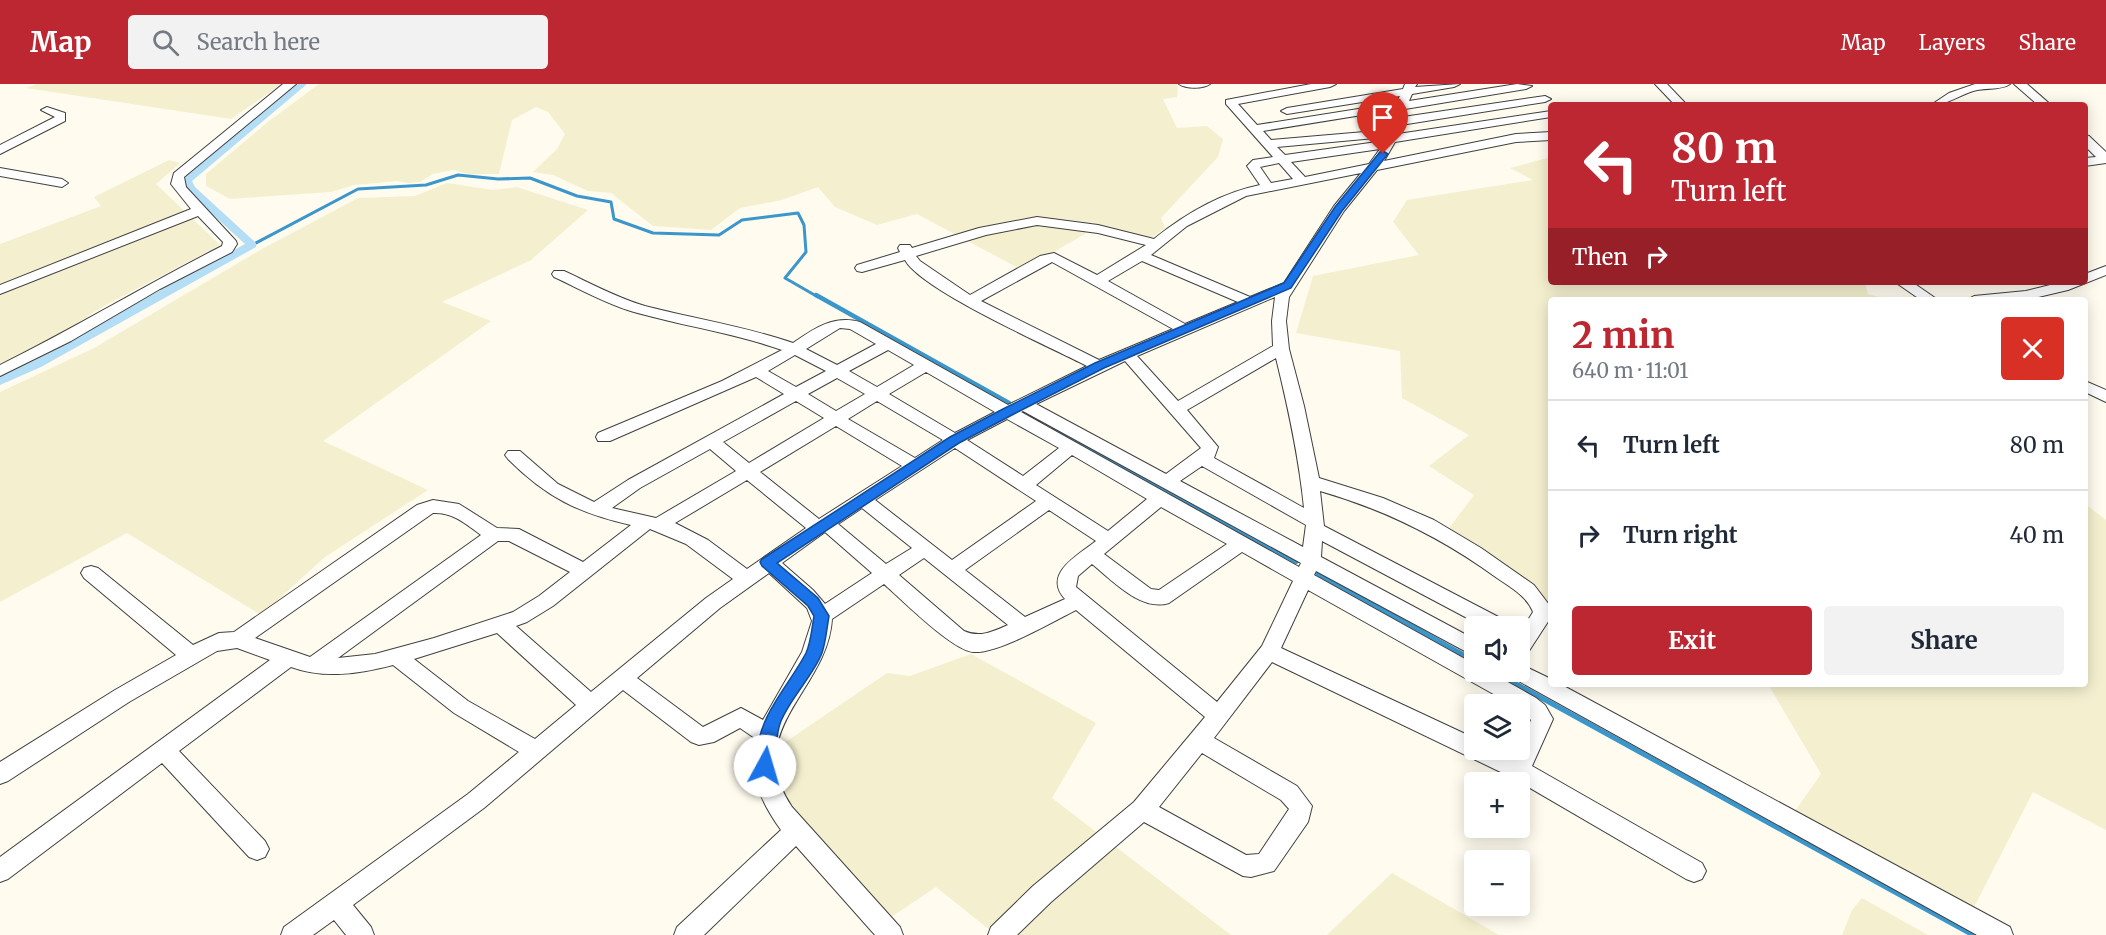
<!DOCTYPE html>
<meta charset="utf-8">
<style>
:root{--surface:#fff;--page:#f2f2f3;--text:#1f2937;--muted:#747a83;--line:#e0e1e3;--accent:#bc2732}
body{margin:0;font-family:Merriweather,serif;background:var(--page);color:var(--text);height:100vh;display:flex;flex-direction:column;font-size:22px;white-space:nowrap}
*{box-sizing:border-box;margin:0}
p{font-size:20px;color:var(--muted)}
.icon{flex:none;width:33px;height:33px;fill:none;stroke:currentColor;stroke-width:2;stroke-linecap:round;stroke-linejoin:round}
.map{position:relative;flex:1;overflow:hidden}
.side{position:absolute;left:1548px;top:213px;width:540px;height:390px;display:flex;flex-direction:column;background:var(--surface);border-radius:6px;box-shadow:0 3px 15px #0003}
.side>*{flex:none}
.banner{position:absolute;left:1548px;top:18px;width:540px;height:183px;border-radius:6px;box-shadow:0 3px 15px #0003;background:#bc2732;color:#fff;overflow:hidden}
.tools{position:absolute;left:1464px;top:532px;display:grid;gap:12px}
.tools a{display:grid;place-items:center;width:66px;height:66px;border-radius:6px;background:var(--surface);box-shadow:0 3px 15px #0003;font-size:30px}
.pin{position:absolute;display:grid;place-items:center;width:51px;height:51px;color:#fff;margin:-62px -26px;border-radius:50% 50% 50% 0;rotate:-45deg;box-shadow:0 0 6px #0007}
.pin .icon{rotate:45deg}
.me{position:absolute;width:66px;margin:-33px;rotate:6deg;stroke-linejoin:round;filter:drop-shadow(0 0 4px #0008)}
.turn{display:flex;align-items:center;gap:21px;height:126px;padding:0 24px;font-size:27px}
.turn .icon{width:78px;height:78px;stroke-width:2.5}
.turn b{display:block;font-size:42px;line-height:51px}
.then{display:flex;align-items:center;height:57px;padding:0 24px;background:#0003;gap:12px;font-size:22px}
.round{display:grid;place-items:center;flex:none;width:63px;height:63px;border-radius:6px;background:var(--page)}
.headline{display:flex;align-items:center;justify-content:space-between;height:102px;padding:0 24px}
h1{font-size:36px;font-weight:700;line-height:45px;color:var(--accent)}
.cta{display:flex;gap:12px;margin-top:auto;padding:12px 24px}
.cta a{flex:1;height:69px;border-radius:6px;background:var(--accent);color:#fff;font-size:24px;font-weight:700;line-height:69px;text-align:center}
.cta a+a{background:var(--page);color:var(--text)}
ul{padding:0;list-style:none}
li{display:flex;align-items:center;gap:18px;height:90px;padding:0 24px;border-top:2px solid var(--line)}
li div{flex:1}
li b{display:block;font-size:22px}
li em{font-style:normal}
header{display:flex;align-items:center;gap:36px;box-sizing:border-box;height:84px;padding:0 30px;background:var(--accent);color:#fff}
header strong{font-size:28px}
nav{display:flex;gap:33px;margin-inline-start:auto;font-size:21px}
.search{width:420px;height:54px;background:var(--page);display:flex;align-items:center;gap:15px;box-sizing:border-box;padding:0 21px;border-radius:6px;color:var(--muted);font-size:22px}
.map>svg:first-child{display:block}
.farmland{fill:#f4f0cf}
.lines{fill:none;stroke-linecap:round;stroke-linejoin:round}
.stream-far2{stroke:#3b96cb;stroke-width:3}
.stream-far1{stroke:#3b96cb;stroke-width:4.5}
.stream{stroke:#3b96cb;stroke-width:5}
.canal{fill:#b3def5;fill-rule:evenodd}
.street-casing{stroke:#404040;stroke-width:2}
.street{fill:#fff;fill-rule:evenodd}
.route{fill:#1a73e8;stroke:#114b97;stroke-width:1.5}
</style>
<header>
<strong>Map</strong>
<div class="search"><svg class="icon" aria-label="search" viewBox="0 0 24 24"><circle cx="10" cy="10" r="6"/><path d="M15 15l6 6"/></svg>Search here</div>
<nav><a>Map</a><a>Layers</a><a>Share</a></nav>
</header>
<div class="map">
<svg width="2106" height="851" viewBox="0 0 2106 851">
<rect width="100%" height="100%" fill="#fffbee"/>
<!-- farmland -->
<g class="farmland">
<path d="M37,0H282L231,35L26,4Z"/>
<path d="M319,0H1178L1177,13L1163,15L1177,44L1207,42L1223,55L1218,73L1161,134L1165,144L1144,159L1092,138L1085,150L1022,186L917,130L877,141L835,123L818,103L782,116L740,124L711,146L653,142L611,109L588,107L553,91L533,88L557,65L565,50L548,28L536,23L512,36L499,90H469L453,86L433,90L420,98L409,99L397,97L354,101L331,108L230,115L206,102V90L269,37Z"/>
<path d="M1551,73V198H1865L1868,210L1890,216H1551V520L1444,451L1474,411L1429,382L1469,351L1402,314L1400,267L1296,249L1313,192L1419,171L1393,138L1407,116L1533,96L1510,84Z"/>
<path d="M169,76L180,79L156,100L220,161L104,222L41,262L0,281V160L101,122L94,113Z"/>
<path d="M447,99L493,106L517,103L588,126L531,176L442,218L491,237L323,357L428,406L325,473L261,531L127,449L0,518V308L94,264L262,165L358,114L415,112Z"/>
<path d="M2085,420L2106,436V746L2033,708L1971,829L1795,727L1821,690L1768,600H2085Z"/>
<path d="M971,570L1096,639L1052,714L1231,851H996L936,803L884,838L767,727L756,678L887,589L910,592Z"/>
<path d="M1392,789L1499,851H1327Z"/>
<path d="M1862,814L1928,851H1842L1852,826Z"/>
</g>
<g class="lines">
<!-- stream-far2 -->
<path class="stream-far2" d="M252,161L358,105L426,101L458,91L498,95L530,94L577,112L611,118L614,135L653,149L719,151L742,136L798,129L804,141L806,168L785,194L818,213"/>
<!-- stream-far1 -->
<g class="stream-far1">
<path d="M816,211L1009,319"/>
<path d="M1054,344L1296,478"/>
</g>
<!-- stream -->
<g class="stream">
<path d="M1318,490L1474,577"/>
<path d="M1494,588L1973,851"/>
</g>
<!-- canal -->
<path class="canal" d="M296,0H307L192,97L195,103L256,159V163L41,283L0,301V292L31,277L245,160L187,107L181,96Z"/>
<defs>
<g id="street">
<path d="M283,0H296L184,93L186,103L236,157L237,160L232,168L160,205L71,257L0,292V281C75,244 147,200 222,162L223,158L198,132L0,210V201L191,125L171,100L174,89Z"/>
<path d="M1179,0H1210C1203,5 1186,5 1179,0Z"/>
<path d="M1311,0H1336L1330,3L1238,20L1257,41L1396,19L1400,12L1287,30L1281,27L1287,24L1403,5L1405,0H1417L1415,3L1460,0L1454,3L1412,10L1409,17L1517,0L1532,2L1526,5L1405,25L1403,33L1545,12L1551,15L1545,18L1401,41L1398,50L1551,27V33L1395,58L1384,77L1516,50L1551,48V56L1516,58L1377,86L1344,127L1289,213L1286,237L1289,265L1304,322L1319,394L1383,414L1434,436L1481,464L1534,501L1550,522L1551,533L1527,570L1520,572V549L1533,528C1527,512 1510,503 1497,494C1442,454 1386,426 1320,407L1324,442L1508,538L1511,543H1484L1322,457L1321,473L1474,555V572L1316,487L1314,491L1474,580V588H1490L1536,614L1545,621L1553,635L1532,682L1702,779L1706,787L1702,795L1694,798L1686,795L1511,693L1272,578L1214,654L1297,702L1312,722L1308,738L1274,787L1251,793L1243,792L1144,738L1051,818L1017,851H988L991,843L1033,802L1134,718L1205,633L1076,526C1052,538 998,570 973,568C952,566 902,516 884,500L832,535C828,606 740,646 792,723L900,843L903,851H875L796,762L704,851H674L677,843L781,746C762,720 746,687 756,655L740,644L714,658L699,661L691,658L623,606L484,724L353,821L371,843L374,851H346L334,836L313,851H281L284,843L468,710L519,668L454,629L393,581C359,590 324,595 291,583L179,667L265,757L269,765L265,773L257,776L249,773L162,679L8,795L0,798V773L270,576L237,564L217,567L129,618L8,697L0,700V678L115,606L176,571L84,494L81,489L84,484L91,482L98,484L193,561L219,549L234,548L417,421L433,416L459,420L497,444L519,445L583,478L631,441C578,429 546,413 508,375L505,371L508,367H520L558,400L594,418L628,396L784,310L756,293L610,357H598L596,353L598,349L722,297L782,266C734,249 683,242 634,228C606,220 580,205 554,193L552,190L554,187H564C590,199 617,214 645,222C695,235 744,242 793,259C815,244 833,231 860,238L1008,321L1087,282C1050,263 921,206 905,176L862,188L857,187L855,184L857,181L900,168L898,164L900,161H910L912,164L979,144L1037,133L1098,141L1154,155C1185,130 1221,109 1260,101L1247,82L1253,76L1273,73L1226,20V16ZM1393,26L1388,46L1271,56L1263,47ZM1386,53L1384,57L1285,71L1277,63ZM1380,65L1369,80L1305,93L1291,78ZM1279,79L1293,95L1271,99L1260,83ZM1361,89L1334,122L1284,199L1250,213L1151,171L1187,142L1246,112ZM1037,141L1098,149L1146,161L1097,191L1054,169L1040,172L970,211L920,177L916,172L986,151ZM1142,177L1238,218L1185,240L1108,197ZM1052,178L1173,245L1099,276L981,217ZM1275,213L1272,237L1273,262L1178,317L1137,272ZM840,244L850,245L876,260L837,281L806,265ZM888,266L914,281L877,303L849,287ZM795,271L826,287L796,303L768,287ZM1276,274C1288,323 1299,373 1304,424L1214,374L1218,363L1187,326ZM1125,277L1201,364L1166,390L1036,320ZM926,288L995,328L955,349L889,310ZM837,294L865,310L836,327L808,310ZM796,317L824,334L749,379L723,358ZM877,317L943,356L915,374L848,335ZM1023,327L1301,479L1299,483L1021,328ZM1007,335L1059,364L1023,392L967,356ZM836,342L902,382L819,435L760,388ZM955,364L1036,417L952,476L875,416ZM710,365L736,387L656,434L612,424L640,404ZM1072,371L1147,415L1108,447L1036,401ZM1202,382L1306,441L1303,463L1180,397ZM747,396L806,444L747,485L708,456L675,439ZM1161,423L1227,460L1159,506L1151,505L1104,470ZM862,424L912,464L886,480L838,440ZM1049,426L1096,457C1078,471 1042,490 1065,515L1025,533L965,486ZM433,429C453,428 466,440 481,451L310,573L255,554ZM650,445L686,460L733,495L706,514L591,608L516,542L527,538L553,522ZM825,448L872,489L825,520L813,506L782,479ZM498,457H509L570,488L539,512L513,528L434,554L375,570L338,574ZM1242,468L1293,497L1262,562L1217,618L1076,503L1078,492L1092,480C1112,496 1141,528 1169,519ZM924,474L1008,541C992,548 980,554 964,547L899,491ZM769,489L807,524L812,537L802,568L763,636L741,624L703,643L637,594L720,524ZM1308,506L1513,621H1520V625L1531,636L1520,661V666H1517L1514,673L1500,666H1474V654L1281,564ZM497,549L576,621L535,655L468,617L414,575ZM1202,669L1281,716L1289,725L1259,770L1246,771L1159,723Z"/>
<path d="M1655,0H1667L1687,21H1675Z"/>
<path d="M1975,0H2010C2002,6 1987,4 1977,6C1960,10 1949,21 1931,21L1949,9Z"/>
<path d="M2014,0H2027L2051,21H2038Z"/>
<path d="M47,23L65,29V37L0,70V61L55,33L41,26Z"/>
<path d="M2085,51L2089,52L2106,68V79L2085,82V74L2096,73L2085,62Z"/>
<path d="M0,84L62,95L68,99L62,103L0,92Z"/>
<path d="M2106,182V191L2068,206L2026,216H1967L1974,212L2026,207L2062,198H2085V190Z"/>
<path d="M1895,198H1912L1938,216H1921Z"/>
<path d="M2085,297L2106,306V318L2085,308Z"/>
<path d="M1520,580L1551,595V600H1560L2010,843L2013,851H1977L1513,594L1510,588H1520Z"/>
</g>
</defs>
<!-- street casing -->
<use href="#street" class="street-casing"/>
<!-- street -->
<use href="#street" class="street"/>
</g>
<!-- route -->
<path class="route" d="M1383,67L1388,70L1342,127L1291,204L1104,284L1012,331L959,359L777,479L818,514L829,532C827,543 826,557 822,569C813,592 791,613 781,637C774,654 778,673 771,688L765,690L759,688C756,681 757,676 757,669C760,629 788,603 806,569C811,558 812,543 814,532L808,522L762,482L760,478L762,475L950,353L1003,325L1095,279L1284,199L1335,123L1380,68Z"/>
</svg>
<div class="tools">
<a><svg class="icon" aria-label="sound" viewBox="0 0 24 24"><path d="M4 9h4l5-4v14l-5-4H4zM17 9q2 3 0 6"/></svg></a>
<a><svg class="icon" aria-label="layers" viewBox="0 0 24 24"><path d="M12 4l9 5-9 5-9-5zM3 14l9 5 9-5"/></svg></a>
<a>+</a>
<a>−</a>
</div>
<div class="pin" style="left:1383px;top:70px;background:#d93025"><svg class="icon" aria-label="arrive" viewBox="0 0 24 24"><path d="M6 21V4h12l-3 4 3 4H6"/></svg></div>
<svg class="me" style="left:765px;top:682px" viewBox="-20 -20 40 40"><circle r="19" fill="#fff"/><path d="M0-13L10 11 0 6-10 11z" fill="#1a73e8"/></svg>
<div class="banner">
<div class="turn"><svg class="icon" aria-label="left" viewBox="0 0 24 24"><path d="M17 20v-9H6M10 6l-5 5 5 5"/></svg><div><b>80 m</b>Turn left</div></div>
<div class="then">Then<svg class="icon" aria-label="right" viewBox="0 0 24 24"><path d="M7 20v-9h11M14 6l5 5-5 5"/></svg></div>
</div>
<section class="side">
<div class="headline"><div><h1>2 min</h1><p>640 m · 11:01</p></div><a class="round" style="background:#d93025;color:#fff"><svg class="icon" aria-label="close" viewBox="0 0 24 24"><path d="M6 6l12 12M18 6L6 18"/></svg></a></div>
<ul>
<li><svg class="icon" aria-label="left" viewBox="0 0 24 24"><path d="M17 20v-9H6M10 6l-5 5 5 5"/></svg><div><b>Turn left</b></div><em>80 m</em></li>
<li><svg class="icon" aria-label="right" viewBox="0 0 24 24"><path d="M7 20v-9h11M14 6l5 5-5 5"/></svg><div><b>Turn right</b></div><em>40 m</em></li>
</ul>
<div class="cta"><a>Exit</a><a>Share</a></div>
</section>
</div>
